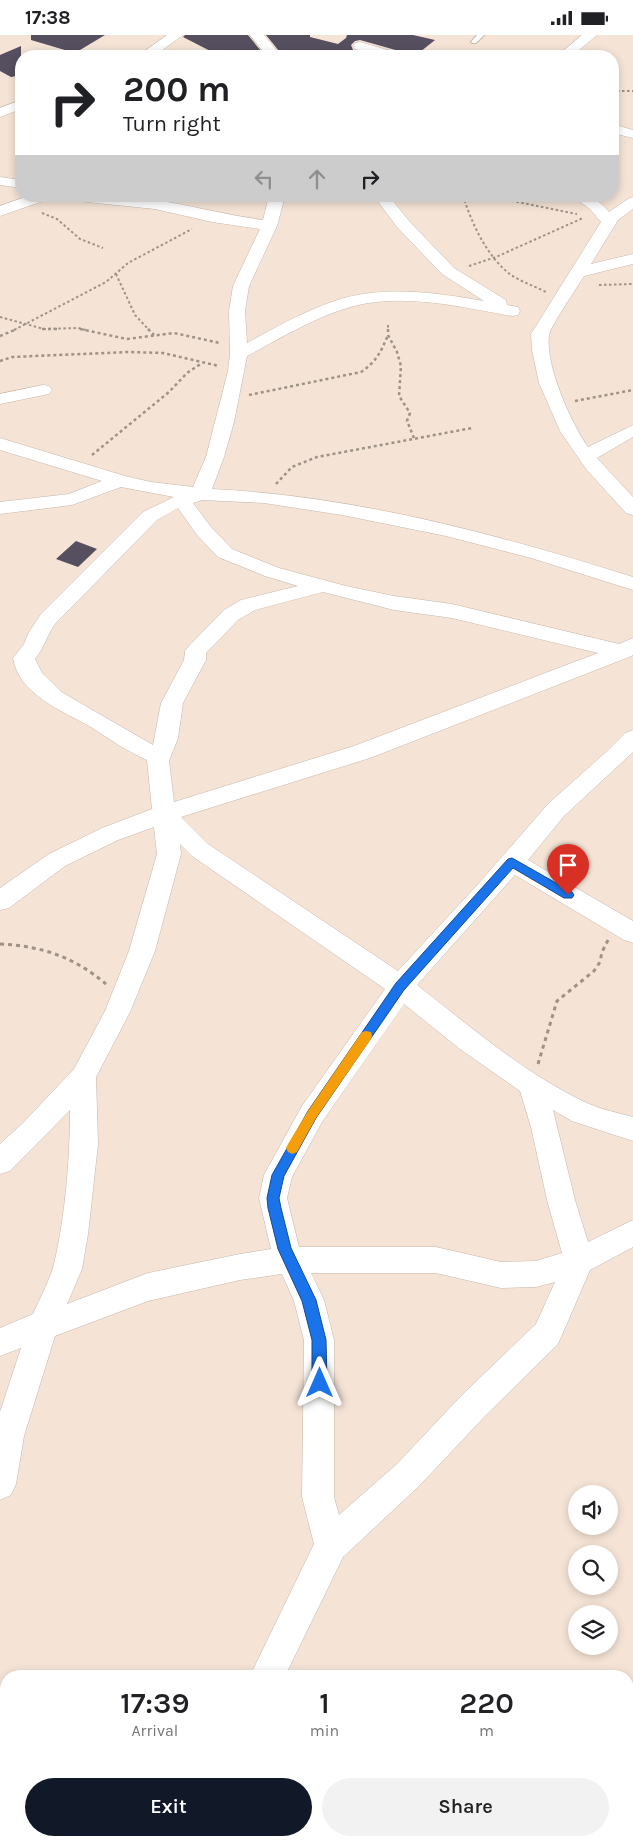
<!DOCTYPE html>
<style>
:root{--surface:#fff;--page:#f2f2f2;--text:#202124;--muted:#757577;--accent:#111827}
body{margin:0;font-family:Karla,sans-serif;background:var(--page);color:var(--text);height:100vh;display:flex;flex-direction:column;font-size:19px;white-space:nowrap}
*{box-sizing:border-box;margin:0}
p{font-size:16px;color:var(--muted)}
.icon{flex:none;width:28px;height:28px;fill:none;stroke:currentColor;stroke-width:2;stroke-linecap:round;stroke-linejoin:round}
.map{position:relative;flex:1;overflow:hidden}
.side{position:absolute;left:0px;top:1635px;width:634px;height:176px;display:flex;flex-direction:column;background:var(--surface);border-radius:20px 20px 0 0;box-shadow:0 2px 8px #0003}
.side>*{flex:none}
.guide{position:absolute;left:15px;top:15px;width:604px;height:152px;border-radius:20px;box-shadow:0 2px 8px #0003;background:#fff;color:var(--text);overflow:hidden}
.fabs{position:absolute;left:568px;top:1450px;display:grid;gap:10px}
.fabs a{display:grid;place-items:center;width:50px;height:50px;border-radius:50%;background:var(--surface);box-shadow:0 2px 8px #0003;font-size:25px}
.pin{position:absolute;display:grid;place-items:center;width:42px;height:42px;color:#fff;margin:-51px -21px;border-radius:50% 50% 50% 0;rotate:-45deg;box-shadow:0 0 5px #0007}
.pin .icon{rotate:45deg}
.me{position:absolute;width:55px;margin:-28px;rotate:0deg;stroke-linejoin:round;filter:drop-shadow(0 0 4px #0008)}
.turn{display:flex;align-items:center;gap:18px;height:105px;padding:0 25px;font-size:22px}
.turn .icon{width:65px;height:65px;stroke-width:2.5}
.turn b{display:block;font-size:35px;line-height:42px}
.lanes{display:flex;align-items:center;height:48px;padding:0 25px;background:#0003;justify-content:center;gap:25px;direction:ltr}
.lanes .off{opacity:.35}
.eta{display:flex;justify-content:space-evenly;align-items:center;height:85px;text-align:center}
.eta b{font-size:30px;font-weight:600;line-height:35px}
.button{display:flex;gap:10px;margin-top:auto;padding:10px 25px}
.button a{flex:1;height:58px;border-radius:30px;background:var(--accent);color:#fff;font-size:20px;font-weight:600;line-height:58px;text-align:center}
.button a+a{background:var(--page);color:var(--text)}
.status{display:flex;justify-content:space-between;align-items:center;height:35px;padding:0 25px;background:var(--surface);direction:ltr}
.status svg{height:14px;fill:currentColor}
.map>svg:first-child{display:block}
.building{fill:#554f5f}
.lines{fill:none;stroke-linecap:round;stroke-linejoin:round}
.service-casing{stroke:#c6b7a9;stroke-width:2}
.minor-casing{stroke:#c6b7a9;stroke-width:1}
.path-far3{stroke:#9e9288;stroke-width:2;stroke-dasharray:2.5 2.5;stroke-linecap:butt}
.path-far2{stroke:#9e9288;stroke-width:2.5;stroke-dasharray:3 3;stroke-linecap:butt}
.path-far1{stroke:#9e9288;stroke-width:3;stroke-dasharray:4 4;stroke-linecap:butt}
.path{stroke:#9e9288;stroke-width:4;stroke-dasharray:5 5;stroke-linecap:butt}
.service{fill:#fff;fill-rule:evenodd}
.minor{fill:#fff;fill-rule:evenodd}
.route{fill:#1a73e8;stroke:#114b97}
.slow{fill:#f59e0b}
</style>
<div class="status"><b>17:38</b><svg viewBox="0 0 49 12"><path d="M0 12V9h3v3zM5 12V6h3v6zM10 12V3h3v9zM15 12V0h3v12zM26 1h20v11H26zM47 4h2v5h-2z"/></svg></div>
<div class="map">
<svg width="633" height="1811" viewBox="0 0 633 1811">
<rect width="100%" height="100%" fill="#f5e4d6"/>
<!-- building -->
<g class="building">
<path d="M31,0H105L75,18L31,5Z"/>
<path d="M185,0H248L261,16L242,21H220L183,2Z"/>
<path d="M266,0H310V2L338,9L346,3L347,0H413L435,5L415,21L401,19L399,16L360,5L355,6L351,10L353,15L374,21L360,20V21H288L279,16Z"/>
<path d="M21,11V40L11,42L0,36V20Z"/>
<path d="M76,506L97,514L78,532L56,524Z"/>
</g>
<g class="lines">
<defs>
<path id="service" d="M477,0H484L476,8H472L471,7Z"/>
<g id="minor">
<path d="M167,0H183L154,21H138Z"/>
<path d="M250,0H264L281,21H267Z"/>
<path d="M582,0H597L572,21H557Z"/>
<path d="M360,7L398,18L400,21H380L355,14L353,11L355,8Z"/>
<path d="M21,65V74L0,82V73Z"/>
<path d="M612,89L633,95V103L612,98Z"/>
<path d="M0,142L21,145V153L0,150Z"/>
<path d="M28,161H51L49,164L0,181V171Z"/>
<path d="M71,161C99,161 128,160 156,165C192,171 227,180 263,185L269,161H285L277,191L249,251L245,276L247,308C278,291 310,273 344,263C390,251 438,258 484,266L442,239L397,192L374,161H389L409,186L454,233L506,265L507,270L518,272L520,276L518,280L512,281C461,272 405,258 354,271C316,281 281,303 247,321L234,387L224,422L212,454C356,461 496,499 633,542V555L531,523L446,501L342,480L264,468L202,465L193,468L211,492L232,514L279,533L346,551L394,561L452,569L619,609L633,603V620L629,622L370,723L181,782L208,809L398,936L480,847L548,769L605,718L625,698L633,695V717L564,781L528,825L633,886V908L624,905L515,840L417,950C471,992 526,1040 589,1069C603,1075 619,1078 633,1082V1106L572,1086L553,1075L575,1165L588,1207L633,1185V1212L590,1235L558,1309L484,1382L419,1451L343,1522L285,1641H250L314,1509L302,1462L304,1305L294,1266L282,1239L240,1245L148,1266L55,1301L24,1401L16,1449L11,1460L0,1465V1377L21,1313L0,1321V1293L33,1279C40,1264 48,1248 53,1233C65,1186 70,1123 70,1075L10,1136L0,1139V1109L23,1088L74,1034L105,976L129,916L157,819L154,792L118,805L65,831L9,873L0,875V853L49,819L102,793L152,774L147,725C127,716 109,704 91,692C63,676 19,660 13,623L24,609L29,597L41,579L143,477L174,462L121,452L72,470L0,479V467L69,459L102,446L0,415V403L125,441L151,447L193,452L206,422L228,336L230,319L229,276L233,251L260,194L212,187L155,174L78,166L73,164ZM178,473L197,500L218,522L265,541L298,551L241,565L224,575L189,611L185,616L184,625L161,668L153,710L63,658L42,638L35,624C44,613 47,600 55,589L157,485ZM323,557L394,575L452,583L598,618L354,711L174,767L169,726L178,703L183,668L206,625V618L238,585L255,575ZM180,809L192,821L385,954L302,1071L264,1140L259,1163L271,1214L240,1219L148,1238L67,1269L82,1234L88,1199L98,1109L96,1042L130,977L155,916L181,819ZM404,969L460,1014L520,1056L531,1092L547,1165L562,1218L536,1226L501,1227L436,1212H299L287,1163L292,1142L322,1087ZM311,1238H436L501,1253L536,1252L555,1247L536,1289L462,1360L397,1429L339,1480L334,1462V1305L324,1265Z"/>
<path d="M572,161C591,161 596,162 609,177L628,164L633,162V174L618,185L591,229L633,219V229L584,241C578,251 550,292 549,300C545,330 571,388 588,412L633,390V402L597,423L633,462V480L626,478L586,434L560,396L539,348L532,315L531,299L601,187L590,174Z"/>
<path d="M43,350L49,351L52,355L49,359L0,369V359Z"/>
<path d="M161,1805H198L196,1811H159Z"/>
</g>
</defs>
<!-- service casing -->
<use href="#service" class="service-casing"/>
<!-- minor casing -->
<use href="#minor" class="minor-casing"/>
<!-- path-far3 -->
<g class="path-far3">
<path d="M612,56H633"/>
<path d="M463,161C472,189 487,222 511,240C522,247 534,251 546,257"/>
<path d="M487,161L577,179"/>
<path d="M42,178L57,184L80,204L103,213"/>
<path d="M469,231L496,222L583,183"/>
<path d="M116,239L135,280L149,295"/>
<path d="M599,250L633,249"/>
<path d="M0,282L44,294L78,293L86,295"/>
<path d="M388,290V295"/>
<path d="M14,295L106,247L128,228L192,194"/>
</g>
<!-- path-far2 -->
<g class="path-far2">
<path d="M42,294H59"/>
<path d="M80,294L127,304L174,298L220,308"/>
<path d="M148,294L154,300"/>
<path d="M388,294V300L397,317L401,331L399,361L410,378L407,386L414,403"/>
<path d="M0,301L17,294"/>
<path d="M0,326L12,322L128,317L163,318L219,331"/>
<path d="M249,360L361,337C376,327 381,317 388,300"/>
<path d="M575,366L633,355"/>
<path d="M92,420L169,357L187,338L202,328"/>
<path d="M276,449L292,432L317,422L472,393"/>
</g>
<!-- path-far1 -->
<g class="path-far1">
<path d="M0,909C42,911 74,922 106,949"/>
<path d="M538,1029L557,966L594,936L600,927L602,917L608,905"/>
</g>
<!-- path -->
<path class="path" d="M344,1805L347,1811"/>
<!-- service -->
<use href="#service" class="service"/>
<!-- minor -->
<use href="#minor" class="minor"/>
</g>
<!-- route -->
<path class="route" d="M512,823L572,857L574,860L572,863H564L513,833L404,955L316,1083L284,1141L279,1163L281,1173L291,1213L316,1265L326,1305L327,1348L324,1353L320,1355L315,1353L312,1348V1305L302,1266L278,1214L268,1173L267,1163L272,1140L308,1076L396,948L508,824Z"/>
<!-- slow -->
<path class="slow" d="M366,996L371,997L372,1001L371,1004L316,1083L297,1117L292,1119L288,1117L286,1113L288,1109L308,1076L362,997Z"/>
</svg>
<div class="fabs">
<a><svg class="icon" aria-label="sound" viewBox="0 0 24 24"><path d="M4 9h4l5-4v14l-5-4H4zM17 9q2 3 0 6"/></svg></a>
<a><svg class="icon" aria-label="search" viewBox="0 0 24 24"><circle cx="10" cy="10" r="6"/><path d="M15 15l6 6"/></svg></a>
<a><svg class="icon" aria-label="layers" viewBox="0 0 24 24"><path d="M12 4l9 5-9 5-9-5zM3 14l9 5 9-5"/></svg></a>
</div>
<div class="pin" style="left:568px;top:860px;background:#d93025"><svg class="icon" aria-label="arrive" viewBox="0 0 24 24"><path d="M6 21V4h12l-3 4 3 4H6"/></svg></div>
<svg class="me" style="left:320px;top:1348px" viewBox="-20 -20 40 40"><path d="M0-17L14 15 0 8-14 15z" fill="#1a73e8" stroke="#fff" stroke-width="4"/></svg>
<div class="guide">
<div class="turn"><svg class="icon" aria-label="right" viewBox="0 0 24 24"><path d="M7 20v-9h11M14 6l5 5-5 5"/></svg><div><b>200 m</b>Turn right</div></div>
<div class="lanes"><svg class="icon off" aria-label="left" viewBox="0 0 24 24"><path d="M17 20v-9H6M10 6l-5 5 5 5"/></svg><svg class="icon off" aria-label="ahead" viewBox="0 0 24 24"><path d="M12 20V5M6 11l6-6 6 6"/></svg><svg class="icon" aria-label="right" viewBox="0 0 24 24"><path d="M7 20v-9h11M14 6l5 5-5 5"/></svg></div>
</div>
<section class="side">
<div class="eta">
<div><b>17:39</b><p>Arrival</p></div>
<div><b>1</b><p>min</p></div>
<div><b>220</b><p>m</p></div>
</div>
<div class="button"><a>Exit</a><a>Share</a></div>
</section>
</div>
